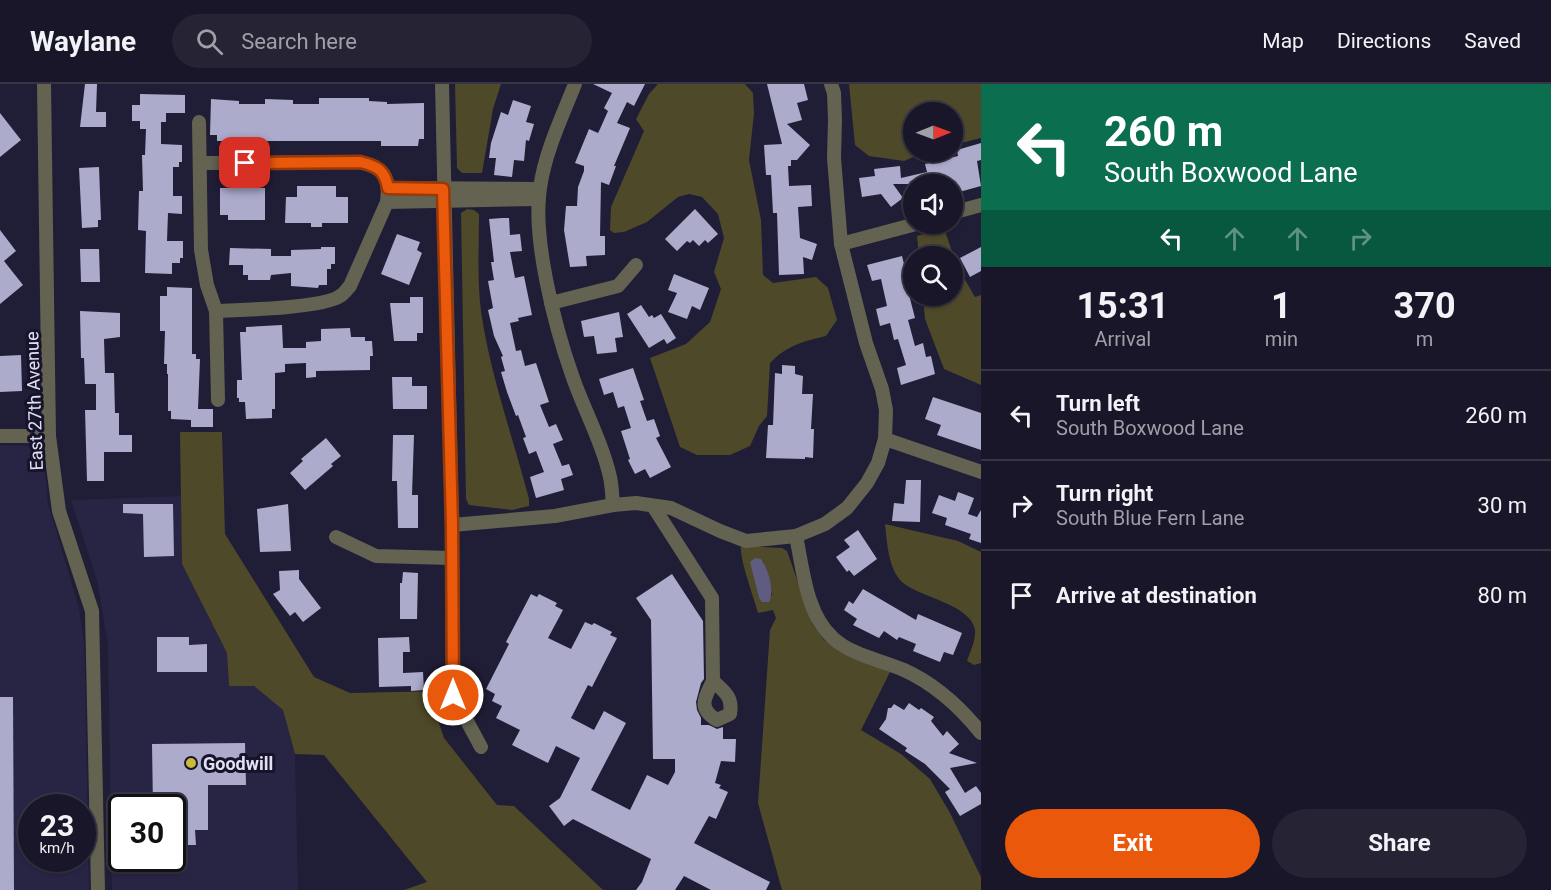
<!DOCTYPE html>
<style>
:root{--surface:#181628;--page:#252334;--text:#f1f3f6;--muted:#9f9fa8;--line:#363545;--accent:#ea580c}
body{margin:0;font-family:Roboto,sans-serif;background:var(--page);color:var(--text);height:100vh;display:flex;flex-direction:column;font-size:22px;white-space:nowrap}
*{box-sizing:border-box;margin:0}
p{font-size:20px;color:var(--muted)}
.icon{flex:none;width:33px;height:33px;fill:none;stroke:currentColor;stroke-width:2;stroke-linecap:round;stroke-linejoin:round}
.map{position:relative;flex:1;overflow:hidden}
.sheet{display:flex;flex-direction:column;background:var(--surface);width:570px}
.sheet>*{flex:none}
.banner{background:#0b6e4f;color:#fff;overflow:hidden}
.needle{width:39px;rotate:89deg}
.controls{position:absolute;left:903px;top:18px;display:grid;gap:12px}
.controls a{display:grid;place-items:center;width:60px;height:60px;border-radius:50%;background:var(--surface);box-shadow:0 2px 4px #0004,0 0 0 2px var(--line);font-size:30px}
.speed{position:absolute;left:18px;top:710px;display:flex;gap:12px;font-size:30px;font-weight:700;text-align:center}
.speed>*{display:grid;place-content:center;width:78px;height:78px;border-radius:50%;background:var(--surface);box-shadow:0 2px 4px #0004,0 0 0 2px var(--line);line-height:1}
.speed small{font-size:15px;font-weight:400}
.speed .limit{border:3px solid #111;border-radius:9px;background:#fff;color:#111}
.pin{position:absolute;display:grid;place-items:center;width:51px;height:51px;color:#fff;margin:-26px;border-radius:12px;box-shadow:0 3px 9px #0006}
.me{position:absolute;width:66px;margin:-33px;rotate:0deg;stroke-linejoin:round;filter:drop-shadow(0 0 4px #0008)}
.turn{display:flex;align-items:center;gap:21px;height:126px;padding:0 24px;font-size:27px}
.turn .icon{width:78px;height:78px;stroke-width:2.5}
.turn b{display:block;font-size:42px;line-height:51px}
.lanes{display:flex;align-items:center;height:57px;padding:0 24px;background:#0003;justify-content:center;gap:30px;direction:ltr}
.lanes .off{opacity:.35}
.eta{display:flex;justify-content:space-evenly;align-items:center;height:102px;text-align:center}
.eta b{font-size:36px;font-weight:700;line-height:42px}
.action{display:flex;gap:12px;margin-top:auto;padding:12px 24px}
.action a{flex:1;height:69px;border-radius:36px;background:var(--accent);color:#fff;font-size:24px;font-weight:700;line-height:69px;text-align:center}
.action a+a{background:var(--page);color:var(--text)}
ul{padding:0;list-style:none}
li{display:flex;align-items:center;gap:18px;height:90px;padding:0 24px;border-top:2px solid var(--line)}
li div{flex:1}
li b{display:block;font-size:22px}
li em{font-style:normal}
header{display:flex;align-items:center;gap:36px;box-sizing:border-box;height:84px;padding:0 30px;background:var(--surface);border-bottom:2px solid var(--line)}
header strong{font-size:28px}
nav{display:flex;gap:33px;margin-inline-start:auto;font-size:21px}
.search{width:420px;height:54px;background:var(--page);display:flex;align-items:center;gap:15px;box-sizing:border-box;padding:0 21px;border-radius:33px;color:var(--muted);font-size:22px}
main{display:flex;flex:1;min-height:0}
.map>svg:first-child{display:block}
.built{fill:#282444;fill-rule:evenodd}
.green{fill:#4e4928;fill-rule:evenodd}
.water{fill:#5f5b81}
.building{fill:#adabcc}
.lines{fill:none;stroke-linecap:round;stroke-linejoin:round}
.street{stroke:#646251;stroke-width:14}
.route-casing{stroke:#983908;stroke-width:15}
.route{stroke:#ea580c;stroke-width:10}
.poi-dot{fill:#cbba39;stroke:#17132b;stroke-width:2}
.labels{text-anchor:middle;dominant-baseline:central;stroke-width:6;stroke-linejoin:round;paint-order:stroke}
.street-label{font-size:18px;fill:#e2e1f3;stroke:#17132b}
.poi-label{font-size:18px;font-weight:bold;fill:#e2e1f3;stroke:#17132b;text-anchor:start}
</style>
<header>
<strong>Waylane</strong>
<div class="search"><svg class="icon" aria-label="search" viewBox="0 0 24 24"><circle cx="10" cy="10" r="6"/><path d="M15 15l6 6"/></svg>Search here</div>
<nav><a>Map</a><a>Directions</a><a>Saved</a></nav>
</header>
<main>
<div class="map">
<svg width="981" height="806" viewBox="0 0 981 806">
<rect width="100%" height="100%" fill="#201d36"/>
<!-- built -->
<g class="built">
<path d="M0,361L34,362L39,364L43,370L48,420L79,524L84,559L85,589L89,806H0ZM32,723H82V774H32Z"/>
<path d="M181,412L182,480L227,569L229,602H254L283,626L295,670L298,806H112L108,561L97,496L71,416ZM122,723H172V774H122Z"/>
</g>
<!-- green -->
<g class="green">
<path d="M455,0H501L493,25L482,89H462L457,84Z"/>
<path d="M658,0H745L753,9L754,29L749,76L761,136L763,191L773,199L816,193L828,204L837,236L826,252C804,257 786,262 770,279L767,332L759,342L750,362L730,371H697L680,363L650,274L686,260L710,238L721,205L714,188L724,154L718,130L702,113L689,110L678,113L647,138L624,148L614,149L610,146L611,123L644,47L636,35L649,10Z"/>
<path d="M849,0H981V54L953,61L952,28H914V68H925L904,77L869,72L855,61Z"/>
<path d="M467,125L474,126L479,130C479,162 477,196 481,227C490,291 513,353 529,415V422L512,426L469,421L466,415L461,129Z"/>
<path d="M944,144L957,182L975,213L981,211V301L944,285L925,235L923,212H952V172H919L917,152Z"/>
<path d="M180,348H222L225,450L314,593L350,609L444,607L434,624L444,654L497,721L514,722L603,806H404L427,798L324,671L295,670L283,626L254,602H229L227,569L182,480Z"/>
<path d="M885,440L958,457L981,468V579L974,581L967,577C970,568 976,556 975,546C971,520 918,513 902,498C888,484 887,458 885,440Z"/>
<path d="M741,462L782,464L787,467L813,541L824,556L846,570L890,588L861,646L901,670L930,695L950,729L981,793V806H782L758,719L770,546L776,534L773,526L758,529C754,514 739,474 741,462ZM763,477L772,511L759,514L755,493Z"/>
</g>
<!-- water -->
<path class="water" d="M755,474L761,475C768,484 775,507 769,518H762L759,514L750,478Z"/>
<!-- building -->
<g class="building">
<path d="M85,0H97L96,28H106V43H80Z"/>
<path d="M593,0H645L634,22L627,18L617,39L630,44L614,82H616L609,101L601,98L600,152H605V171L586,172L587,182L570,183L564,146L566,122H577L578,103L584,87V82L575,79L589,45L598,49L600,45L608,27L604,24L612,9Z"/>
<path d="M767,0H804L808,16L797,19L802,36L787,40L810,61L797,76H791V82H788L789,102L811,101L812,122L798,123L800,154L817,160L812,176L803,173L804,190L779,191L777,129H773L771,91H766L764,61L782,60Z"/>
<path d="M140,10L185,11V29H166V38H161V60L182,61V78H179V83H173V112H182V130L168,129L167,157H183V174H180V179H172V190L145,189L146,147L138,146L139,107H143L142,71H145L146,45H140V37H132V21H140Z"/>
<path d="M319,14H369V17L387,18V20L424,19V55H419L418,62H381V57H217V51H210L211,15L239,17V20H265V15L293,16V20H319Z"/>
<path d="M513,16L531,22L526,38L534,40L529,57L526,56L524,77L514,76L512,93L494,91L496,74H489L491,59L501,28L508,31Z"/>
<path d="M0,29L21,56L0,73Z"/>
<path d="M981,59V76L977,77L981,102L952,110V100H893L903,114L891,123L881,110L862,113L859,94L875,92L874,85L900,82L901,94L927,88L925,80L958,72L957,66Z"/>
<path d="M99,83L101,136H98V143L82,144L79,84Z"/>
<path d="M297,102H336V113H348V139H322V143H311V139H285L286,113H297Z"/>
<path d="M220,104H265V136H228V131H220Z"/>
<path d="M695,125L718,150L708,159L705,156L699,162L693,156L690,159L687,157L677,167L665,155Z"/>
<path d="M502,134H509L510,151L520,150L522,167L510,168L515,194L524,192L532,231L518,234L519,237L510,239L516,267L521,266L525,282L536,279L549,318L540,321L549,343L556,340L563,356L553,360L562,382L569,380L573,391L561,395L564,406L536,414L530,393L544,388L536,367L529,370L523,354L526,353L518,331L516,332L507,308L501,288L505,287L501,273L503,272L494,252L488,226L493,224L488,197L494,196L491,178H494L489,135Z"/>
<path d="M0,146L16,167L4,177L23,201L0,220Z"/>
<path d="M397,150L420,158L417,166L422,169L409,201L381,190Z"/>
<path d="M321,163H335V180H331V185H327V201H319L318,204L291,202V189L271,191L270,196H248V191H243V181H229L230,164L271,165V172H291V166L321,165Z"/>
<path d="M981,163V187L970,193L960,174Z"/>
<path d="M80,165H99L100,198H81Z"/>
<path d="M902,172L904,180L907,179L909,190L904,191L915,234L908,236L915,262L923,259L926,273L931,272L935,290L901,301L897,284L906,281L898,255L894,256L890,239L880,242L876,225L887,222L881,195L872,197L867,181Z"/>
<path d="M674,190L709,204L700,226L692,222L687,235L668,228L677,209L668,206Z"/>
<path d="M167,203L192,204V270H196V275H200L198,325H213V343H191V336L171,335V327H168V290H167V280H164L165,247H160V212H167Z"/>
<path d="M410,213H423V249H417V257H394L390,219H410Z"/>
<path d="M641,221L649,233L652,231L654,234L661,230L676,254L667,260L664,255L649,264L627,230Z"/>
<path d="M80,227L120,229V253L104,255L105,289H114L115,329H119V351H132V368H104V397H87L85,326H96V300H85L84,274H81Z"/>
<path d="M619,228L623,253L615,254L617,268L597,270L594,252L584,253L581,237Z"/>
<path d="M282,241L283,264H306V258L321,257V245L350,244L351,253H365V257H372L373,272H370V286L316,287V293L306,294V279L285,280V288L275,289V325H272V334L246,335L245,318H239V314H237V296H242L240,248H246V243Z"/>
<path d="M21,271L22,307L0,308V272Z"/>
<path d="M782,281L795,282V290L803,292L802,310H813L811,345H814L813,374L805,373V375L766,374L768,341H773L775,289L782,290Z"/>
<path d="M633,284L644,316L640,317L647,337L654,335L660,352L656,354L671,383L650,394L645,385L635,390L628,376L630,375L621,347L631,344L624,322L618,324L613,308L604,311L599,295Z"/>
<path d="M392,293H412V302H427V325H393Z"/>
<path d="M933,313L981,329V366L937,351L941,341L925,335Z"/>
<path d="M393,351H414L412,411H418V444H398L397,397H392Z"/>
<path d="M326,354L341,372L331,380L333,382L305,406L290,389L303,377L301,375Z"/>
<path d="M906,396H921L920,438L892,437L894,419L904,420Z"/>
<path d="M958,408L974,414L968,430L977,433L981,426V459L969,455L971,450L945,441L947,434L932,429L939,411L955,417Z"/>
<path d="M123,420H173L174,472L144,473L143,430L123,429Z"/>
<path d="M288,420L291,467L260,468L257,425Z"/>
<path d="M858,446L877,475L854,492L849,486L847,488L836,473L850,463L844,456Z"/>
<path d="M299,486V495L321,524L303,538L295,528L290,532L273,510L280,506L279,487Z"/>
<path d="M403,488L418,489L417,535H400V499H402Z"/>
<path d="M672,490L703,537L704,595L701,599L696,618L697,626L701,634V641H709L717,645L723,643V655H736L735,678L721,677L715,699L721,701L719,704L728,708L716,735L709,732L694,759L770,798L766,806H711L684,792L675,806H636L642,798L651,775L573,735L564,742L549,722L560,714L580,674L556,662L548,679L512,661L520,646L496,634L502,622L492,617L495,610L486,605L509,560L506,558L531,510L537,513L539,510L557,519L555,522L563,526L548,554L571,565L585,538L592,541L594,539L612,548L610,551L617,554L592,603L588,601L571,634L594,646L604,627L626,639L591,706L630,726L647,691L668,701L675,688V675H653L651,536L636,514Z"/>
<path d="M863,505L916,536L918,530L962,549L953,571L944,568L940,578L913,567L916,560L899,553L897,556L884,547L879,554L853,541L857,535L844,526L849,517L853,520Z"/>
<path d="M157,553H189V561L207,560V588H157Z"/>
<path d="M409,553L410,568H403V589L423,588L424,606L411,607V602L379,603L378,554Z"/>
<path d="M0,613H13L14,806H0Z"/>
<path d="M909,619L919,626L921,624L934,633L931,637L943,652L947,647L959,660L949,669L977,679L950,684L965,709L976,702L981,709V720L960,732L945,708L950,705L925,680L905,667L907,664L879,645L886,635L888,624H891L894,620L904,626Z"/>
<path d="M245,659L246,701H208V746H195L196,761H173L172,723H153L152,660Z"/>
</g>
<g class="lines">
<!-- street -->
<g class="street">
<path d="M44,0L49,352L59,427L92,527L98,806"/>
<path d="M442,0L452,441L453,611L481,663"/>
<path d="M575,0C562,33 545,68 540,104C532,154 555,243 572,291C583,324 601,355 609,389C612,399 612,410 613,421L636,419L671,424L720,447L746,457L796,452L825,440L847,424L867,399L878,379L885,355L886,326L882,305L866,259L841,160L834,74L835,36L834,9L831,0"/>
<path d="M199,38L201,166L207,201L216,227L218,316"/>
<path d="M200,79L360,78C385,84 390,93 387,118L350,202C347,205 344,210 340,212C324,224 240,226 216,227"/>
<path d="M388,104L539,105"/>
<path d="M387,118L539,115"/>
<path d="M952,129L981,121"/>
<path d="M841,160L916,140"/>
<path d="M551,219L618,202L636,181"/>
<path d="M0,352H49"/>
<path d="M885,355L981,388"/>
<path d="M653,422L712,514L713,597C725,608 733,613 730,630L717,636C697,624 705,613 713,597"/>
<path d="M452,441L555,432L613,421"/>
<path d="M796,452C803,485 806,530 833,554C851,571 881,576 904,586C935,600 960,623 981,649"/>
<path d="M336,453L376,472L452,474"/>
</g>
</g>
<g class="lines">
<defs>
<path id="route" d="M245,79L360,78C377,82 385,86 388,104L443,105L452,441L453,611"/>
</defs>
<!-- route casing -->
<use href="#route" class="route-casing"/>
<!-- route -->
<use href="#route" class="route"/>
</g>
<!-- markers -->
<circle class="poi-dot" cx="191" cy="679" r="6"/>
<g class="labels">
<!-- street labels -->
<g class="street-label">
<text transform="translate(34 317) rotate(-92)">East 27th Avenue</text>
</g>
<!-- poi labels -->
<g class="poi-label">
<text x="203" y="679">Goodwill</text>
</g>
</g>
</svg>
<div class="controls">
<a><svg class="needle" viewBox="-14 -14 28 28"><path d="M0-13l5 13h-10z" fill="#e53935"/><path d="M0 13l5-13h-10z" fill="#9f9fa8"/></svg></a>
<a><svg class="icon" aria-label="sound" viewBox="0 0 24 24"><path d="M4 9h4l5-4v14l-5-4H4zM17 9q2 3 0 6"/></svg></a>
<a><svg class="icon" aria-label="search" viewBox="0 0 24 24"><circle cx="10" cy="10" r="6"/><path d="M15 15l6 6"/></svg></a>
</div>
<div class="speed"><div>23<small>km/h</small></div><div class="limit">30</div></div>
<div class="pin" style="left:245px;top:79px;background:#d93025"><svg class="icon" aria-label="arrive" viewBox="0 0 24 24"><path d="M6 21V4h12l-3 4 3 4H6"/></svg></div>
<svg class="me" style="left:453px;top:611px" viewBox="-20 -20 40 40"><circle r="17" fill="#ea580c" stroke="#fff" stroke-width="3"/><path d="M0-11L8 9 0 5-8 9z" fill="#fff"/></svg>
</div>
<section class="sheet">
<div class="banner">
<div class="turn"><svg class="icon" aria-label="left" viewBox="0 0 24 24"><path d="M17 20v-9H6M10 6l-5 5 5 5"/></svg><div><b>260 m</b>South Boxwood Lane</div></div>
<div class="lanes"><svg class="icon" aria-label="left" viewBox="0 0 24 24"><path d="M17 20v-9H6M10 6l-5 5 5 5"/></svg><svg class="icon off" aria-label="ahead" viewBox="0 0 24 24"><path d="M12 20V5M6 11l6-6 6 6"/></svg><svg class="icon off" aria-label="ahead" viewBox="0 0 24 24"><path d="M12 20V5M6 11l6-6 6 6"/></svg><svg class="icon off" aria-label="right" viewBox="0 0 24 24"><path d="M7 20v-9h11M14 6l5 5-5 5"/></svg></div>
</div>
<div class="eta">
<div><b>15:31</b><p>Arrival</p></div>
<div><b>1</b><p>min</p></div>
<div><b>370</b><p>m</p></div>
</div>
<ul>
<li><svg class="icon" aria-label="left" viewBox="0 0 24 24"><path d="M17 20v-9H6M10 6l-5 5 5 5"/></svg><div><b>Turn left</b><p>South Boxwood Lane</p></div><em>260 m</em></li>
<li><svg class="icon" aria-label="right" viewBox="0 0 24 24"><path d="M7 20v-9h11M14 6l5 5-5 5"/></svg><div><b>Turn right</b><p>South Blue Fern Lane</p></div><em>30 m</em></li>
<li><svg class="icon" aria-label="arrive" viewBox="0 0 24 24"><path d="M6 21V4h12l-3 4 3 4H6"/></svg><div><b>Arrive at destination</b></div><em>80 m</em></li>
</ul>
<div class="action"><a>Exit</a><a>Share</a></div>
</section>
</main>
